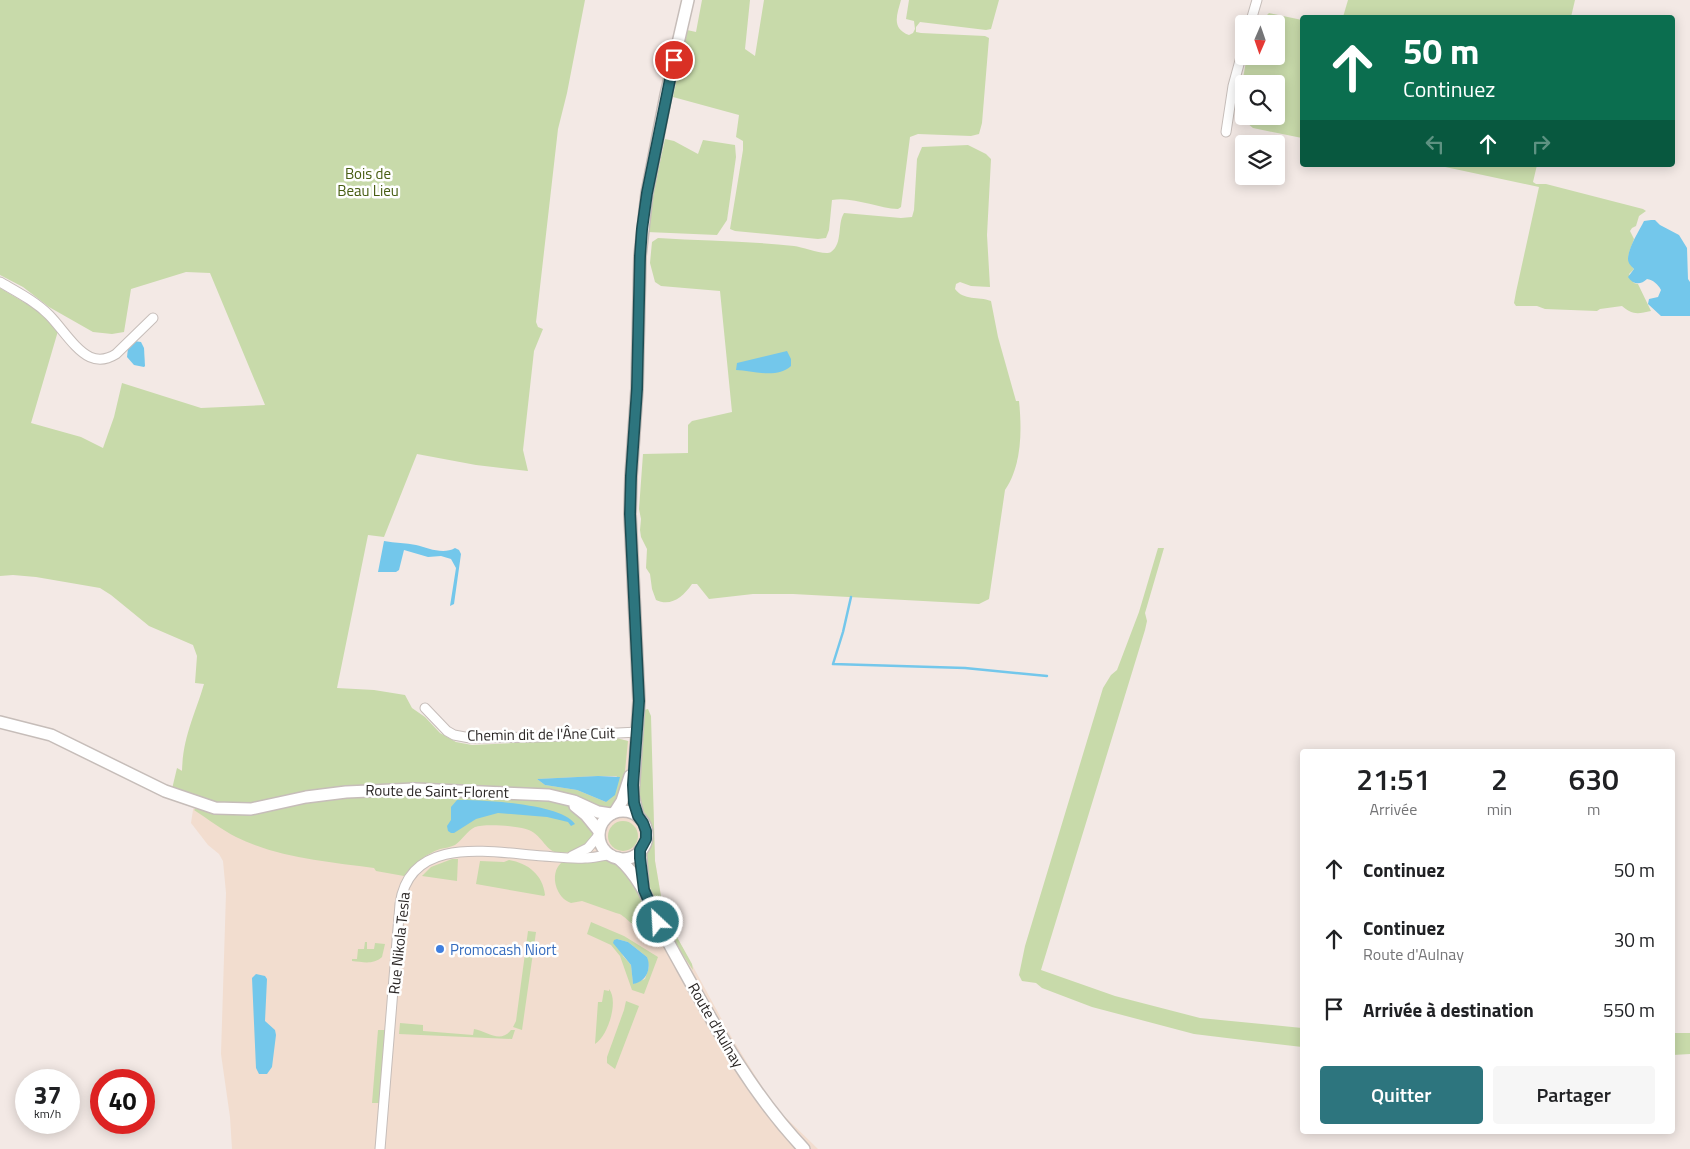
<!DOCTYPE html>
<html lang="fr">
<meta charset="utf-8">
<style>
:root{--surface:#fff;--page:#f6f6f6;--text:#202124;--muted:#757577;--accent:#2d757e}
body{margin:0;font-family:"Titillium Web",sans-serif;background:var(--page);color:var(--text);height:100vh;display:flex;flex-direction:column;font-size:19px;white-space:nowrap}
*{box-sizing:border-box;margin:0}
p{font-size:16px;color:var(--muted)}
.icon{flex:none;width:28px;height:28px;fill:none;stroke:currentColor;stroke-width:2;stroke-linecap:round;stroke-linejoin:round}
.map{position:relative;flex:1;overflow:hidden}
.details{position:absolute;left:1300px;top:749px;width:375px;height:385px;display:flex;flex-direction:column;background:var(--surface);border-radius:5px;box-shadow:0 2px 12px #0003}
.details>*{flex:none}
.banner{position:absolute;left:1300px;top:15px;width:375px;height:152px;border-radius:5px;box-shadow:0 2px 12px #0003;background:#0b6e4f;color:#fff;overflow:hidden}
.needle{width:32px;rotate:182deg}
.tools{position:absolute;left:1235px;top:15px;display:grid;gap:10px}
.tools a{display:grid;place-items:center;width:50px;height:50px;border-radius:5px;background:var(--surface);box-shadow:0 2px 12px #0003;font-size:25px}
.speed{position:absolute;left:15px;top:1069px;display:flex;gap:10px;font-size:25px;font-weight:700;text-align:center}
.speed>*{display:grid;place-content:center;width:65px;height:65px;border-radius:50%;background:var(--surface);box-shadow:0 2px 12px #0003;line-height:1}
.speed small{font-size:12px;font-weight:400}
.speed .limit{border:8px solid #d22;background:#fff;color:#111}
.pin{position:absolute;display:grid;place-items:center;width:42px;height:42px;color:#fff;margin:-21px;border:2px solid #fff;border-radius:50%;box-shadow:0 1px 5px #0007}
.me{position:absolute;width:55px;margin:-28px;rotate:335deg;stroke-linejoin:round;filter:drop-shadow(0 0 4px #0008)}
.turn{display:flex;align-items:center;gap:18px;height:105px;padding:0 20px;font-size:22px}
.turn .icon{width:65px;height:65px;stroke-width:2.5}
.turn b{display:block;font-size:35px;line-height:42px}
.lanes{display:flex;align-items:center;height:48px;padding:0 20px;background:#0003;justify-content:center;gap:25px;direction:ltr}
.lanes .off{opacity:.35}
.eta{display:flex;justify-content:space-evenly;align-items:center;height:85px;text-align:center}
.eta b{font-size:30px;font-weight:600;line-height:35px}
.cta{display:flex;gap:10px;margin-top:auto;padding:10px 20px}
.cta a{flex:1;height:58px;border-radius:5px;background:var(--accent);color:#fff;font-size:20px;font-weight:600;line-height:58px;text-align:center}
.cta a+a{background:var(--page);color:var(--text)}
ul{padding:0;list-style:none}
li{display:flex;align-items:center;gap:15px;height:70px;padding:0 20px}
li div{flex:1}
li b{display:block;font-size:19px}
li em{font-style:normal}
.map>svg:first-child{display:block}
.industrial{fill:#f2ddcf}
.green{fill:#c8daaa;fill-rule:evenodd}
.water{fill:#73c7eb}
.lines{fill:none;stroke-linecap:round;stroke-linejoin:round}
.stream{stroke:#73c7eb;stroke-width:2.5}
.minor-casing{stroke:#c6bdb9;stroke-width:11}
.tertiary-casing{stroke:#c6bdb9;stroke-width:14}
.minor{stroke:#fff;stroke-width:9}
.tertiary{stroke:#fff;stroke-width:11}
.route-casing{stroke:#1d4c52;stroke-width:12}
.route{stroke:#2d757e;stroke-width:9}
.shop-dot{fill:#3f7fe0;stroke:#fff;stroke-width:2}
.labels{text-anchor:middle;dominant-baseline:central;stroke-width:5;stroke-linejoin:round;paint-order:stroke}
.park-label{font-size:15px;fill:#475d12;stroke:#fff}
.street-label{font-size:15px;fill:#2a2625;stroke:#fff}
.shop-label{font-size:15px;fill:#366cbe;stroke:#fff;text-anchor:start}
</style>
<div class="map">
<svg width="1690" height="1149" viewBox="0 0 1690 1149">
<rect width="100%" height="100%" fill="#f3e9e5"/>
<!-- industrial -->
<path class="industrial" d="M616,738L628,741L651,742L655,861L661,896L678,939L733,1040L766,1093L778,1110L818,1149H232L230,1117L221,1054L226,893L223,861L219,854L208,845L191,823L195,797L177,768L189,774Z"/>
<!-- green -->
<g class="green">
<path d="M0,0H585L567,93L558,129L536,322L538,327L543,329L534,351L523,450L528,471L476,465L417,454L384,537L368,535L337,688L374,690L405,695L412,708L425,717L440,733L456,742L472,745L616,738L628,741L624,781L614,806L603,809L582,798L567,793L465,787L240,805L217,803L172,789L177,768L182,771C183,736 195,715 204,684L195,683L197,656L193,645L149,626L111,595L100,588L36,577L13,575L0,576V288L37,310L58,331L31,423L81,437L103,448L114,417L122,383L201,408L265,405L210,273L186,272L131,289L124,332L112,334L93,332L49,307L23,287L0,275ZM598,776H617L606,802L577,790L545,785L537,779Z"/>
<path d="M702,0H750L745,49L755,56L764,0H901C897,15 891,28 909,35L913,33L915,29L914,21L906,19L909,0H999L991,29L986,30L920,22L916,27V32L921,33L985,36L989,38L982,123L979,134L971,136L918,134L910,137L901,207L898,209C877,208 852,196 832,200L829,230L826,238L818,239L735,231L730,229L743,150V141L736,137L739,115L673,97L687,30L696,32Z"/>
<path d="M1348,0H1575L1571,17H1343Z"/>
<path d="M1269,13L1302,20V138L1253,128L1241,118L1238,106L1247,56H1276V24H1258ZM1244,84H1276V116H1244Z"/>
<path d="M665,139L674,141L698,154L703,140L735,145L736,157L727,220L717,235L647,232L654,190Z"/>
<path d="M968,145L986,154L991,159L987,235L990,287L971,286L960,282L956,284L955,289C964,301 978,296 991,301L998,337L1016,401H1019C1022,430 1022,465 1005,490L989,599L979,604L793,594H753L709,599L697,584H692C683,597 671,607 656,600L652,589L650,574L646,568L647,549L641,537L640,530L641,519L639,509L643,454L688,453V425L692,421L732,412L720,291L661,286L655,282L650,263L652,242L658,238C703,241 749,241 794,246C803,247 825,256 831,252C843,244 837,224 844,213L901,218L912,217L914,210L917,159L922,147Z"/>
<path d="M1436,165H1537L1533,182L1536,184H1546L1643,209L1646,211L1639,216L1636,226L1632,228L1630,231L1634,239C1630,252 1624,258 1634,269L1629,274L1634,283L1638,284L1651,311C1638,314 1632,315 1622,306L1600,309L1597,311L1545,309L1537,306H1516L1514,303L1516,292L1539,187Z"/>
<path d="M1158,548H1164L1145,613L1147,621L1145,630L1041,970L1115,996L1200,1018L1302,1028V1047L1194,1034L1092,1007L1042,988L1036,983L1022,981L1019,975L1025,946L1103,688L1111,675L1117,670L1139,612Z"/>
<path d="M648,709L651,716L655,861L661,896L678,939L692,964L693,970C673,940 647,900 646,862C646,849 656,844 651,825C650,818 645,815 642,809C641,806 640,802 639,798L644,710Z"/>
<path d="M377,793L545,798C551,800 557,801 563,803C586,813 611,840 573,851C546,859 548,841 531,831C523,826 485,823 475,827C467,831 462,840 455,845C451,847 445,848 440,849C426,854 413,864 404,876L376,871L374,868C329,862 278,858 236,837C222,830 208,819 194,810L196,808L224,812Z"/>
<circle cx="623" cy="836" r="15"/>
<path d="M452,859H458L457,881L422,876L431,867Z"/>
<path d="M603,859C636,866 644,904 653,932C634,932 626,914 616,913L582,901L571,903C556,898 549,874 561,863Z"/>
<path d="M509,860C528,863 543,875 545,895L544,896L476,884L480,861L504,862Z"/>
<path d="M591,922L624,936L658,957L644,994L632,990L620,956L611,945L587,934ZM617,939L628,942L647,957L649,967L645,979L633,984L631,965L623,956Z"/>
<path d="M528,931L536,932L522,1030L513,1027L516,1021Z"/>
<path d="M365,942H367V949H374L375,943L385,944L382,957C373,965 363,962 352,961V959H357L358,949H364Z"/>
<path d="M609,989C619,1001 608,1036 595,1044L598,1002H602L604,990L609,991Z"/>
<path d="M626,1001L639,1006L615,1069L607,1063V1057L624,1010Z"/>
<path d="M400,1023L423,1025V1031L473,1035L474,1029C487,1031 500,1044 511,1030H515L512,1039L399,1034Z"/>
<path d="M378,1030H385L379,1103H372Z"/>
<path d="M1673,1033H1690V1054L1673,1055Z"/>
</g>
<!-- water -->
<g class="water">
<path d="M1651,220H1655L1660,225L1679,235L1687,248L1688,279L1690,282V316H1661L1648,304L1649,299L1658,297L1661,290C1658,284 1653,280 1647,279C1641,285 1633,285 1628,277L1634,269C1631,266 1628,263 1628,259C1628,248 1639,231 1644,221Z"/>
<path d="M134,341L141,342L144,348L145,366L144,367L134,365L127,357L128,348Z"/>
<path d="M787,351L791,359V366C777,379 754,371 736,370L737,363Z"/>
<path d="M384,541C395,543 406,543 416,545C428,548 443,555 455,548L459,550L461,554L454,604L450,606L456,568L451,559L441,556L428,557L404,550L399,570L396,572H378Z"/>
<path d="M598,776L620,777L615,795L606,802L577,790L545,785L537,779Z"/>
<path d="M457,800C482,800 561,803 575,824L571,826L568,822L547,817L498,813L476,819L454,833H451L448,831L447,826L451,820V807Z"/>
<path d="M617,939L628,942L647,957C652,969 646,982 633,984L631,965L613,943L614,940Z"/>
<path d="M256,974L265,976L267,979L265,1021L275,1030L276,1035L272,1067L267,1074H259L256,1068L252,978Z"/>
</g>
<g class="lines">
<!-- stream -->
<path class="stream" d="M851,597L843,632L833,664L965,668L1047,676"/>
<defs>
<g id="minor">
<path d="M1250,24L1257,0"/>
<path d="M1226,132L1233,86L1244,46"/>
<path d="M0,282C17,292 35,301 49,315C61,327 75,350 90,357C99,361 108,359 116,354L153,318"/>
<path d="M425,708L447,731L454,735L470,738L539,737L638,732"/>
<path d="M572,856L588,848L599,835"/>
<path d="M380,1149L400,904C410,833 494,853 543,856C557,857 571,859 585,858C594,858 603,855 612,855"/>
</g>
<g id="tertiary">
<path d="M0,722L51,735L165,791L215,808L251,809L306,797L346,792L415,789L549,795L574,801L598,812L611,814"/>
<path d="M575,806L586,815L599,831"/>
<circle cx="623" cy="835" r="24"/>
<path d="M615,812L622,801L630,776"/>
<path d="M638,816L633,795L639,701L630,514L631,476L637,389L640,256L647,193L666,95L688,0"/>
<path d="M640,850L643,884"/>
<path d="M618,858C645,881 655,918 672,949C711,1019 748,1090 804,1149"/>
</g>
</defs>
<!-- minor casing -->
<use href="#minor" class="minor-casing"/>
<!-- tertiary casing -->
<use href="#tertiary" class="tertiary-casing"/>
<!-- minor -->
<use href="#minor" class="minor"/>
<!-- tertiary -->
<use href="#tertiary" class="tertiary"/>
</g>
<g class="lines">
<defs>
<path id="route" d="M658,922L644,890L640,858V850L646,839V831L643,823L638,816L634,803L633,785L639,701L630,514L631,476L637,389L640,256L642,229L647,193L674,60"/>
</defs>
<!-- route casing -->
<use href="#route" class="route-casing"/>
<!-- route -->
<use href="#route" class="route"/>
</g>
<!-- markers -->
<circle class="shop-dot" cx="440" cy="949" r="5"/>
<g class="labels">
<!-- park labels -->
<g class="park-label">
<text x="368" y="173">Bois de<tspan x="368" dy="17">Beau Lieu</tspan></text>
</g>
<!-- street labels -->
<g class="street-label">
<text transform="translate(541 734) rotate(-1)">Chemin dit de l'Âne Cuit</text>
<text transform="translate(437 791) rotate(1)">Route de Saint-Florent</text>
<text transform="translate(399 943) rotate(-84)">Rue Nikola Tesla</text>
<text transform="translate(716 1025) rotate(60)">Route d'Aulnay</text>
</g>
<!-- shop labels -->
<g class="shop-label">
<text x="450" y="949">Promocash Niort</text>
</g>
</g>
</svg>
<div class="tools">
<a><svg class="needle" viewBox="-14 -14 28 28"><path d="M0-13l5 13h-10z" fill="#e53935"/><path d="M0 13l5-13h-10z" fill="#757577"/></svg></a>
<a><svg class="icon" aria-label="search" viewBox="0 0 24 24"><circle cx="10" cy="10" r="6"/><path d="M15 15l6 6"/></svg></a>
<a><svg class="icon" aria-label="layers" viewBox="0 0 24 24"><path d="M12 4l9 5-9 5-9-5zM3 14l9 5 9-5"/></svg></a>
</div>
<div class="speed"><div>37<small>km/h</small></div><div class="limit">40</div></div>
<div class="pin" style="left:674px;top:60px;background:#d93025"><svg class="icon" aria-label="arrive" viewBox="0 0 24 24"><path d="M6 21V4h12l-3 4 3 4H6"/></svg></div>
<svg class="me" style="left:658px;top:922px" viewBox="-20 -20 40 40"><circle r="17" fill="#2d757e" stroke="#fff" stroke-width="3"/><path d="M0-11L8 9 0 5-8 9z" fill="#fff"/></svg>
<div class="banner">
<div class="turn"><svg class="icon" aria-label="ahead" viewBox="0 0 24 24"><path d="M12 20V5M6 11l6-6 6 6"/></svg><div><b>50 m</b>Continuez</div></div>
<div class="lanes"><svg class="icon off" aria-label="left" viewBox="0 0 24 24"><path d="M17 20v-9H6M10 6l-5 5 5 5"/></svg><svg class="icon" aria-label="ahead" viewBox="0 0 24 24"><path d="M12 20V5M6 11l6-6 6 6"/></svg><svg class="icon off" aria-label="right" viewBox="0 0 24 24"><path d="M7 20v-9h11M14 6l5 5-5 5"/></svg></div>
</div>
<section class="details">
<div class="eta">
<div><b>21:51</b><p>Arrivée</p></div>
<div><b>2</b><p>min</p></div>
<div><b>630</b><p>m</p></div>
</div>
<ul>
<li><svg class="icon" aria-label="ahead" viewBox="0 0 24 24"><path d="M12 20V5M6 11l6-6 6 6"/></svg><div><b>Continuez</b></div><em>50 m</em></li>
<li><svg class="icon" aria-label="ahead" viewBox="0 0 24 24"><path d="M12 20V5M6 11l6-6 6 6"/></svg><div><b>Continuez</b><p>Route d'Aulnay</p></div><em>30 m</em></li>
<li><svg class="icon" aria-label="arrive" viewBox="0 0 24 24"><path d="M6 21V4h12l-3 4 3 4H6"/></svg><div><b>Arrivée à destination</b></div><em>550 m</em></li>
</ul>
<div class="cta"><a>Quitter</a><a>Partager</a></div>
</section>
</div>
